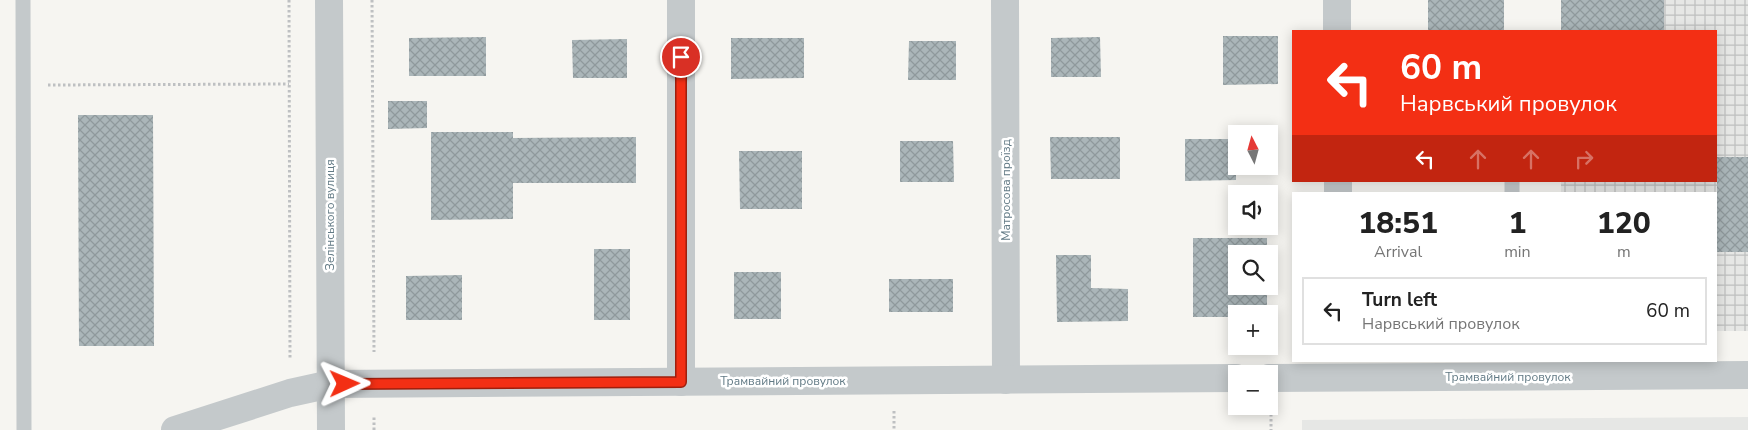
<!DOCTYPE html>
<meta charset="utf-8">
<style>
:root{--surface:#fff;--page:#f2f2f2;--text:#222;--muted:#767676;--line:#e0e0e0}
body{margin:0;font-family:"Nunito Sans",sans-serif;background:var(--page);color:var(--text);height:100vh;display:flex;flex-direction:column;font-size:19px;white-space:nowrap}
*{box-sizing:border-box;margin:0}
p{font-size:16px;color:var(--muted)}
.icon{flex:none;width:28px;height:28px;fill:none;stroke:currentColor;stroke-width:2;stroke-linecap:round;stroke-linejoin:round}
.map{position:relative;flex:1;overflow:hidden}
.panel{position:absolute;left:1292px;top:192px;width:425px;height:170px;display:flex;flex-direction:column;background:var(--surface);border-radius:0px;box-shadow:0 2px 12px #0003}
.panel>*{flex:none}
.banner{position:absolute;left:1292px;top:30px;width:425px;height:152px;border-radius:0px;box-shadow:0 2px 12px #0003;background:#f32f14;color:#fff;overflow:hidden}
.needle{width:32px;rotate:354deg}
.fabs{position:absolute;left:1228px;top:125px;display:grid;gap:10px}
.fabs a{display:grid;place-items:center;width:50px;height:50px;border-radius:0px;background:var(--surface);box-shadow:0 2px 12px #0003;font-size:25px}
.pin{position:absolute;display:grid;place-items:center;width:42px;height:42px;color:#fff;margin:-21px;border:2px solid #fff;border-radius:50%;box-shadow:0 1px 5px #0007}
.me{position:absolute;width:55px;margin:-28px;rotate:89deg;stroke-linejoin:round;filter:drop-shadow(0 0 4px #0008)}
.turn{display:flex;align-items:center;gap:18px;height:105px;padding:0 25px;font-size:22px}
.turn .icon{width:65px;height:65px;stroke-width:2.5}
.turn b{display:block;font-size:35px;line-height:42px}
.lanes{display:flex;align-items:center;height:48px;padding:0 25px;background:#0003;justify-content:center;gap:25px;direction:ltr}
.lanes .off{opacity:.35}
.eta{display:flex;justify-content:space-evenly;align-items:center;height:85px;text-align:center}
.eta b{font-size:30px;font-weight:800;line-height:35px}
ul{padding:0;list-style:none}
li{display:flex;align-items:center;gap:15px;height:68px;margin:0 10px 8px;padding:0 15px;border:2px solid var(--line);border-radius:0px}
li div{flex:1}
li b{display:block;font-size:19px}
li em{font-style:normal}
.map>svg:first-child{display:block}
.built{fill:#e6e7e5}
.industrial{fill:url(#industrial-grid)}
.building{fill:url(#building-cross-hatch)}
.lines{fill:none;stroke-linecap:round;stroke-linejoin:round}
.path{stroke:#bec0c2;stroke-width:3;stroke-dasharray:2.5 2.5;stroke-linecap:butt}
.service{stroke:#c4c9cb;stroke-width:15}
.minor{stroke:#c4c9cb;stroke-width:28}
.tertiary{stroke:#c4c9cb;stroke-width:28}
.route-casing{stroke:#9e1f0d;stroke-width:12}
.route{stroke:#f32f14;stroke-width:9}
.labels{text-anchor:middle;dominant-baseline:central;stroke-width:5;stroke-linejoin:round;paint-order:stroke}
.street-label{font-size:12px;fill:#627a85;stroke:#fff}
</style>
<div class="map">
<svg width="1748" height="430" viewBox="0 0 1748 430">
<defs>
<pattern id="industrial-grid" width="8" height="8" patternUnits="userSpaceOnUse" patternTransform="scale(1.25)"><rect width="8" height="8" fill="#e6e7e5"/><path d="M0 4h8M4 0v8" fill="none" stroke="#bec0bf"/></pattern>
<pattern id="building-cross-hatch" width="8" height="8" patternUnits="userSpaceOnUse" patternTransform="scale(1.25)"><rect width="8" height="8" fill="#abb6b9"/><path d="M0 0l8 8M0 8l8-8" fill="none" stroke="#8f999c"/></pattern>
</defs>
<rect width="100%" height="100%" fill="#f6f5f1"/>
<!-- built -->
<path class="built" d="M1748,417V430H1302V420Z"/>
<!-- industrial -->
<path class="industrial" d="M1561,0H1748V331H1716V194H1561V181H1716V31H1561Z"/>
<!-- building -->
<g class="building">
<rect x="1428" y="0" width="76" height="31"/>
<rect x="1561" y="0" width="103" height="31"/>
<path d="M1223,36H1278V84L1223,85Z"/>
<path d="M486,37V76H409V38Z"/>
<path d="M1100,37L1101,77H1051V38Z"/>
<path d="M731,38H804V78L731,79Z"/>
<path d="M627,39V78H573L572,40Z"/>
<path d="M909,41H956V80H908Z"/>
<path d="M388,101H427V128L388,129Z"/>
<path d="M78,115H153L154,346H79Z"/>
<path d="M431,132H513V138L636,137V183H513V219L431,220Z"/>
<path d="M1050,137H1120V179H1051Z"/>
<path d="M1185,139H1236V180L1185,181Z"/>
<path d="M900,141H953L954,182H900Z"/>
<path d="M739,151H802V209H740Z"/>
<rect x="1717" y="157" width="31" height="95"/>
<path d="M1193,238H1267V254H1236V286H1267V314H1236V317H1193Z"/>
<rect x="594" y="249" width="36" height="71"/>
<path d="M1056,255H1091V288L1128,289V321L1057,322Z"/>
<rect x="734" y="272" width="47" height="47"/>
<path d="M462,275V320H406V276Z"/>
<rect x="889" y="279" width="64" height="33"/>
</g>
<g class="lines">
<!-- path -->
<g class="path">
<path d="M289,0L290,359"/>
<path d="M372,0L374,352"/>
<path d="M48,85L289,84"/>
<path d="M1271,409V430"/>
<path d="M894,411V430"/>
<path d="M374,430V416"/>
</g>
<!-- service -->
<g class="service">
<path d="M23,0L24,430"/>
<path d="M1512,181V194"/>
</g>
<!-- minor -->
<g class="minor">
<path d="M681,0V382"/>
<path d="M1005,0L1006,380"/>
<path d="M1337,0V31"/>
<path d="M1338,181V194"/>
<path d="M1269,378L1748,375"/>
<path d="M175,430L290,393L331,384L1236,378"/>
</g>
<!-- tertiary -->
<path class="tertiary" d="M329,0L331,430"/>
</g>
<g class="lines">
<defs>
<path id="route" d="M345,384L681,382V57"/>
</defs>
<!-- route casing -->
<use href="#route" class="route-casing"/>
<!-- route -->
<use href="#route" class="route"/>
</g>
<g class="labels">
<!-- street labels -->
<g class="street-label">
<text transform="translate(1006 190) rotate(-90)">Матросова проїзд</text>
<text transform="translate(330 215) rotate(-90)">Зелінського вулиця</text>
<text x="1508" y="377">Трамвайний провулок</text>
<text x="783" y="381">Трамвайний провулок</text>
</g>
</g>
</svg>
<div class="fabs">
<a><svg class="needle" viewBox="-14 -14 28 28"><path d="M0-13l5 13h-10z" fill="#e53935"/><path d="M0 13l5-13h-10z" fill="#767676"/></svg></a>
<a><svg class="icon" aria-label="sound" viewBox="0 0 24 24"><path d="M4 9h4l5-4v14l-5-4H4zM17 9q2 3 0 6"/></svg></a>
<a><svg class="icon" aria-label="search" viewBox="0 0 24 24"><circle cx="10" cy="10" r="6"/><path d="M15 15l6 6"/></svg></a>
<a>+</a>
<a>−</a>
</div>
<div class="pin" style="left:681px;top:57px;background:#d93025"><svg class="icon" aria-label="arrive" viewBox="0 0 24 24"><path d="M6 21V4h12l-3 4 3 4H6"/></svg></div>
<svg class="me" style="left:345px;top:384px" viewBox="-20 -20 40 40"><path d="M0-17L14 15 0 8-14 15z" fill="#f32f14" stroke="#fff" stroke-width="4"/></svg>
<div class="banner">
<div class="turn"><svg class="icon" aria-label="left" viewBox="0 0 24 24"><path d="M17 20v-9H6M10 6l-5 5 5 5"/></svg><div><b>60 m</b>Нарвський провулок</div></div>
<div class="lanes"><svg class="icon" aria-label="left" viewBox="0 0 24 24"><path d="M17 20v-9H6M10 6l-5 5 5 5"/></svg><svg class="icon off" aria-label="ahead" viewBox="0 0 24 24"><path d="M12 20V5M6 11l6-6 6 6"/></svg><svg class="icon off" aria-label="ahead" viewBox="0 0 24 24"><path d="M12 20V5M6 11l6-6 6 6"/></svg><svg class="icon off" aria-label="right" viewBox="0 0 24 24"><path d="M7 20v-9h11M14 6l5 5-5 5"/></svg></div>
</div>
<section class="panel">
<div class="eta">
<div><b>18:51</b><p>Arrival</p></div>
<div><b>1</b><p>min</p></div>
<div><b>120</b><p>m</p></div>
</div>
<ul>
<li><svg class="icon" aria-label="left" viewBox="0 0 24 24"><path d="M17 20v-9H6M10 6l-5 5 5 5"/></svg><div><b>Turn left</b><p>Нарвський провулок</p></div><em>60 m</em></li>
</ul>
</section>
</div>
